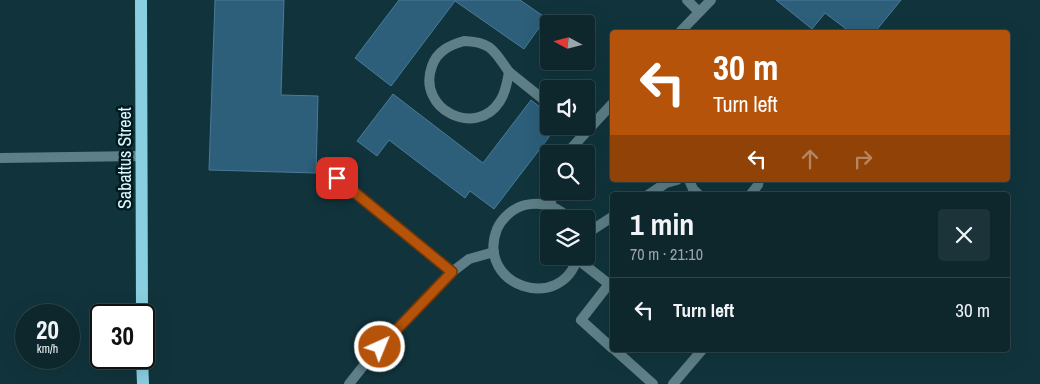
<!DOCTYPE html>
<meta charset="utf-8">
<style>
:root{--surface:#0d272d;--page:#1b3339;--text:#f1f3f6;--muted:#9aa5aa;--line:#2d4449}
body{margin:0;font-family:"Archivo Narrow",sans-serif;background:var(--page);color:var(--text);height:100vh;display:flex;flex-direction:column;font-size:19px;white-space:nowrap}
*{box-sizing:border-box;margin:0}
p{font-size:16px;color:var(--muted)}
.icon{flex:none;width:28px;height:28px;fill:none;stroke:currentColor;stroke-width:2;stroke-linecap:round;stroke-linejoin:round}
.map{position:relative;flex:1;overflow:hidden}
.panel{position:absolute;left:610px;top:192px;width:400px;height:160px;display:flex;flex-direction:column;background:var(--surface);border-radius:5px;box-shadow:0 5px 20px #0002,0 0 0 1px var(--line)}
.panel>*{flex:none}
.guide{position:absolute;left:610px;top:30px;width:400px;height:152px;border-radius:5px;box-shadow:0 5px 20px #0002,0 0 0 1px var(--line);background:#b45309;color:#fff;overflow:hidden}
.needle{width:32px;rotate:277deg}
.controls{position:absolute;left:540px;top:15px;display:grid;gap:10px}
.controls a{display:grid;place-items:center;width:55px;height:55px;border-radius:5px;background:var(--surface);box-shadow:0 5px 20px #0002,0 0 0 1px var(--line);font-size:25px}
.speed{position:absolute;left:15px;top:304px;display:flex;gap:10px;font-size:25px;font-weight:700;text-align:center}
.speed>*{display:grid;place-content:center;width:65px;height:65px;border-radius:50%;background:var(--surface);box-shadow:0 5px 20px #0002,0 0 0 1px var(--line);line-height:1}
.speed small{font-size:12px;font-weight:400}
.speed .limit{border:2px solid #111;border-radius:8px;background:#fff;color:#111}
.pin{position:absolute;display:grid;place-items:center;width:42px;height:42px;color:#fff;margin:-21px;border-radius:10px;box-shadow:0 2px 8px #0006}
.me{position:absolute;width:55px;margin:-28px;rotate:44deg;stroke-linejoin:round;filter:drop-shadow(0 0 4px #0008)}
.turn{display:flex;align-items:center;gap:18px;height:105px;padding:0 20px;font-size:22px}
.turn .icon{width:65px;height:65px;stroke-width:2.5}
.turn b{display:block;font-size:35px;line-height:42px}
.lanes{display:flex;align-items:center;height:48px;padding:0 20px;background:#0003;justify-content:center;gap:25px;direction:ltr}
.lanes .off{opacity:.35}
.round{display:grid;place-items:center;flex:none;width:52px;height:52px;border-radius:5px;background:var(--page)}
.summary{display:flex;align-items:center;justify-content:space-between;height:85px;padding:0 20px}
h1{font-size:30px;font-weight:700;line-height:38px}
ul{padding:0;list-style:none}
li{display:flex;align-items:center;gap:15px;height:65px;padding:0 20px;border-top:1px solid var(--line)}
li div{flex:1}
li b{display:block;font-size:19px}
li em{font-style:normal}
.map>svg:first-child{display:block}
.building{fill:#2d5f7a;stroke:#497b98}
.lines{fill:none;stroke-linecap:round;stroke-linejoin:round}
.lane{stroke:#5e7f87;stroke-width:10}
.street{stroke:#5e7f87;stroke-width:10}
.primary{stroke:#8acfe0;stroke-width:12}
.route-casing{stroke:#753606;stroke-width:12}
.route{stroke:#b45309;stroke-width:9}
.labels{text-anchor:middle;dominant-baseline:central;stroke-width:5;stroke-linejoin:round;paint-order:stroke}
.street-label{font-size:18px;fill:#dff8ff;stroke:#011a20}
</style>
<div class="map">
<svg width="1040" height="384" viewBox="0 0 1040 384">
<rect width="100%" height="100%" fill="#11343c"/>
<!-- building -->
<g class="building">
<path d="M215,0H284L281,95L318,96L316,173L209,170Z"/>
<path d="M399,0H520L546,18L524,49L455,1L391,86L355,58Z"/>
<path d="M776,0H901L875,32H850L825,13L812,29Z"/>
<path d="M393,94L483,163L531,100L549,114V137L494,209L470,191L465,198L389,140L377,156L357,141Z"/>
</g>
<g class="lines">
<!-- lane -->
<g class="lane">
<path d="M687,0L699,12"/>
<path d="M680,32L711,0"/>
<path d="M464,41C492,42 494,51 509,72C507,82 506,92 500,101C476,139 416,109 432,66C437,51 450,45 464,41Z"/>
<path d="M509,72L549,104"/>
<path d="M577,126L585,133"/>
<path d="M566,154L612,104"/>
<path d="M337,178L452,272"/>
<path d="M689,180L693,189L699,195"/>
<path d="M648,195L666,183L677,180"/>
<path d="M750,195L758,185L759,180"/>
<path d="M550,205L554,191"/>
<path d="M586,234L612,217"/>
<path d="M577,259L609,284H612"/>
<path d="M609,284L581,320L612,348"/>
<path d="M615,350L653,384"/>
<path d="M673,384L702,350"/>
</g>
<!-- street -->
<g class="street">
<path d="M0,158L141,156"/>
<path d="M570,219C557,206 542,201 525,205C513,208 502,218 497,229C475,286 562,315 578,256"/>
<path d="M349,384L368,360L452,272L469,259L494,252"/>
</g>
<!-- primary -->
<g class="primary">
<path d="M141,0L142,315"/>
<path d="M142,358L143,384"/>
</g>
</g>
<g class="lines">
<defs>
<path id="route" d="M337,178L452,272L380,347"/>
</defs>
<!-- route casing -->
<use href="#route" class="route-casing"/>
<!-- route -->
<use href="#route" class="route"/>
</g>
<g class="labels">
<!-- street labels -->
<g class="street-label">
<text transform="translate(124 158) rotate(-90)">Sabattus Street</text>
</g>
</g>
</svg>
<div class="controls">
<a><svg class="needle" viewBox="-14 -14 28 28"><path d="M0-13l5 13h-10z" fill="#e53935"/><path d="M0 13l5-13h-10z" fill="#9aa5aa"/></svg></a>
<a><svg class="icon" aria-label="sound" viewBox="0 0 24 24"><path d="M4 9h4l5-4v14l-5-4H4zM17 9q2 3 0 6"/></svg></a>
<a><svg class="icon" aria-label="search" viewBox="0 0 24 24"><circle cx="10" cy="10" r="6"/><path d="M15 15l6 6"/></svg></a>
<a><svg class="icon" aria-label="layers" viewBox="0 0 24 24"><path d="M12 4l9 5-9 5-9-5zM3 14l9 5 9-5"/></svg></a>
</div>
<div class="speed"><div>20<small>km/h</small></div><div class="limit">30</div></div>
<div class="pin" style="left:337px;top:178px;background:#d93025"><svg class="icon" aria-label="arrive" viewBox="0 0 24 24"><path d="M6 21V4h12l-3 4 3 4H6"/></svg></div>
<svg class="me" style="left:380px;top:347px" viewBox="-20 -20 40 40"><circle r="17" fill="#b45309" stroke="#fff" stroke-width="3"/><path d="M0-11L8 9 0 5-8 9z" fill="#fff"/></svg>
<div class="guide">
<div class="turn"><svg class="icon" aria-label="left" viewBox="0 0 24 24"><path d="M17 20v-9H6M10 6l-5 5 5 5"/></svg><div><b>30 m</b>Turn left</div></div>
<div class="lanes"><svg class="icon" aria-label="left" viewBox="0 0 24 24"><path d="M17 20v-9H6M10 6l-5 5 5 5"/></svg><svg class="icon off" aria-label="ahead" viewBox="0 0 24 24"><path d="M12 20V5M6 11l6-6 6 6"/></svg><svg class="icon off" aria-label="right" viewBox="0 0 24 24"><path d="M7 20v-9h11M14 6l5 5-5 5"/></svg></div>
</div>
<section class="panel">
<div class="summary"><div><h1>1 min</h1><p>70 m · 21:10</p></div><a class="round"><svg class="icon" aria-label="close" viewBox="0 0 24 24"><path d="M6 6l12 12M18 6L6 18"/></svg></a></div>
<ul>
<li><svg class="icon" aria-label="left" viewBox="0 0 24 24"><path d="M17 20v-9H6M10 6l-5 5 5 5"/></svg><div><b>Turn left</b></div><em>30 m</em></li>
</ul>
</section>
</div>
